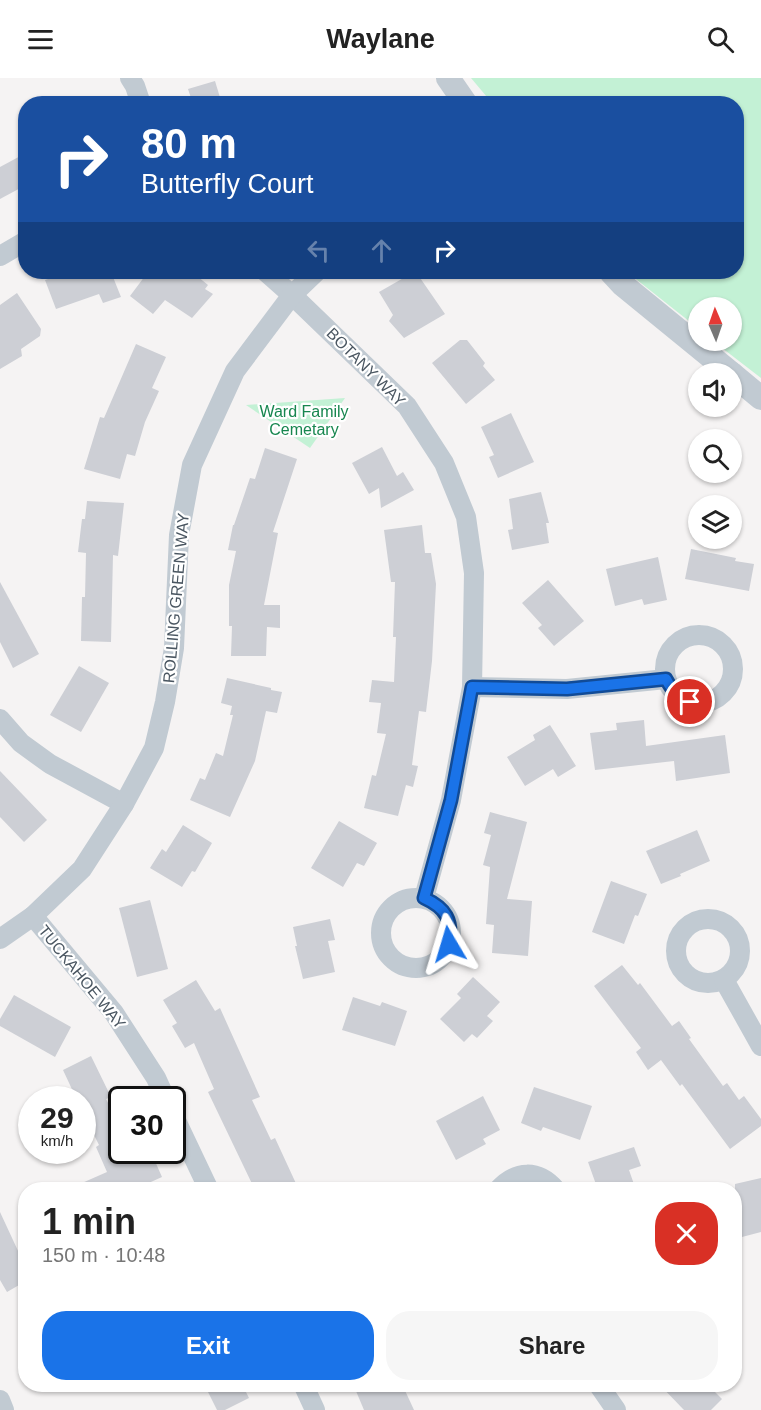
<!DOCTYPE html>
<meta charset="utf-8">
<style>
:root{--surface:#fff;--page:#f6f6f6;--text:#222;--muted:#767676;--accent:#1a73e8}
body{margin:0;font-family:Arial,sans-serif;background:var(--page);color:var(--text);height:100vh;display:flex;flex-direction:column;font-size:22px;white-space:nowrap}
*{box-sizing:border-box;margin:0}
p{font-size:20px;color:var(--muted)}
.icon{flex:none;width:33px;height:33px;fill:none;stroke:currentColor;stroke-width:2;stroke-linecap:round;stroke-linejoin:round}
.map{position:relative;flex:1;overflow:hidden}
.details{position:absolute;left:18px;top:1104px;width:724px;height:210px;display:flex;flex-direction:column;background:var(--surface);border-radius:24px;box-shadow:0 2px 4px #0004}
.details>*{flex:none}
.banner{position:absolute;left:18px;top:18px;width:726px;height:183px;border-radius:24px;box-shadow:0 2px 4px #0004;background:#1a4fa0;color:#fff;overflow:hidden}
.needle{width:39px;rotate:358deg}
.buttons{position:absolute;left:688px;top:219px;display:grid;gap:12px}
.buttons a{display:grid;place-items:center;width:54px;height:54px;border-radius:50%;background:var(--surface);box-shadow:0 2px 4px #0004;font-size:30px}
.speed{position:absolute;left:18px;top:1008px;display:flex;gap:12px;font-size:30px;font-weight:700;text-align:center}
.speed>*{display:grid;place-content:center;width:78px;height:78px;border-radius:50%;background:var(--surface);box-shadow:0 2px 4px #0004;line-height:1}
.speed small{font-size:15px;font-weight:400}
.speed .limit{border:3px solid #111;border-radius:9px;background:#fff;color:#111}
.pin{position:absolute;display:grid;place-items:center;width:51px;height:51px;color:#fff;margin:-26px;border:3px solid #fff;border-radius:50%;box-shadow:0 2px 6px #0007}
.me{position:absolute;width:66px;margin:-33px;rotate:353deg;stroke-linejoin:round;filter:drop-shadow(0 0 4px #0008)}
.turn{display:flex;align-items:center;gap:21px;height:126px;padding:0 24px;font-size:27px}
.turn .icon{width:78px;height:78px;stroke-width:2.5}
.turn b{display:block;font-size:42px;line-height:51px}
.lanes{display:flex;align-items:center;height:57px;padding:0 24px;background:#0003;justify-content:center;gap:30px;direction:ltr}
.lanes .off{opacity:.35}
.round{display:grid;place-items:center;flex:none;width:63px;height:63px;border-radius:24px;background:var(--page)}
.overview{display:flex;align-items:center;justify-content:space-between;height:102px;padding:0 24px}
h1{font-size:36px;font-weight:700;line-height:45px}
.action{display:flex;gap:12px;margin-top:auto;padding:12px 24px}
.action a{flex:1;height:69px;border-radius:24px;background:var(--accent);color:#fff;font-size:24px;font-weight:700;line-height:69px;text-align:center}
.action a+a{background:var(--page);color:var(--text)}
header{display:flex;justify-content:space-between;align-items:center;height:78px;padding:0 24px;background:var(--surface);font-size:27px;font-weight:700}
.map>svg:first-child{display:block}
.green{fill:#c3f1d5}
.building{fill:#cdcfd5}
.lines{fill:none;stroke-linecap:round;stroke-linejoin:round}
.minor{stroke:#c1cad2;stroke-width:20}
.tertiary{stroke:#c1cad2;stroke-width:24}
.route-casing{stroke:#114b97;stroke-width:15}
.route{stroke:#1a73e8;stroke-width:10}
.labels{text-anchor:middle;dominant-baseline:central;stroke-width:4.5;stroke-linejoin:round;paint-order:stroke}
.street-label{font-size:16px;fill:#4a5661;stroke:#fff}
.park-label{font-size:16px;fill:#17864f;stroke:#fff}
</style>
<header><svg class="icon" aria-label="menu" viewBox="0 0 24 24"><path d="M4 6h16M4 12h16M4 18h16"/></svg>Waylane<svg class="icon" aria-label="search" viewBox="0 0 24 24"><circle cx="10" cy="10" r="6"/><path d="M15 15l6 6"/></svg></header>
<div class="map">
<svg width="761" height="1332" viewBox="0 0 761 1332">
<rect width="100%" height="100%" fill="#f5f3f3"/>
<!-- green -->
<g class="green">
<path d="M471,0H761V300L713,263L732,262V230H699V251L632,198L629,194H736V26L492,25Z"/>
<path d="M345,320L310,370L246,327Z"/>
</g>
<!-- building -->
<g class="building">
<path d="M215,3L222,26H193L188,11Z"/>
<path d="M26,75V107L0,121V89Z"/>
<path d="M69,194H111L121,219L103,225L99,216L56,231L45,202Z"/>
<path d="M148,194H192L208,207L205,211L213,216L192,240L165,222L153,236L130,218Z"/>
<path d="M414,194H416L445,236L404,260L389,243L393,237L379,214Z"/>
<path d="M17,215L41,251L40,258L21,271L22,278L0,291V227Z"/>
<path d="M460,262H467L485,285L483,288L495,302L466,326L432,285Z"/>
<path d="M136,266L166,279L152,310L159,313L145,344L135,378L127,376L120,401L84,391L100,339L104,340Z"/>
<path d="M511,335L534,384L498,400L489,379L494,377L481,349Z"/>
<path d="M382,369L397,398L403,394L414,412L381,430L379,410L369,416L352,385Z"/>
<path d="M265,370L297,381L273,454L278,455L264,527H280V550L267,549L266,578H231L232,548H229V507L236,473L228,472L233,447H234L250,400L255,401Z"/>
<path d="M541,414L549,445H546L549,465L512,472L508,452L513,451L509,421Z"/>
<path d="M87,423L124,425L118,478L113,477L111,564L81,563L82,519H85L86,475L78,474L82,441H85Z"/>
<path d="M422,447L425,475H431L436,506L432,583L426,634L419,633L412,687L418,688L413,709L406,707L398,738L364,730L372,697L376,698L386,656L377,655L381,625L369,624L372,602L394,604L396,559H393L395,504H391L384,452Z"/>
<path d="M691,471L736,480L735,483L754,486L749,513L685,501Z"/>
<path d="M658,479L667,522L644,527L642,521L615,528L606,491Z"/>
<path d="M548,502L584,543L554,568L538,550L542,547L522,525Z"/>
<path d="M0,504L39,576L13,590L0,564Z"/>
<path d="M79,588L109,605L81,654L50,637Z"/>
<path d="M227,600L271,610V612L282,614L277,635L266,633L255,683L230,739L190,722L200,700L205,702L216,675L223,678L233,637H230L232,628L221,625Z"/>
<path d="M644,642L646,668L725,657L730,695L676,703L674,683L595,692L590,655L617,652L616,645Z"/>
<path d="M550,647L576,688L558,699L553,691L525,708L507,679L535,662L533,657Z"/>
<path d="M0,693L47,742L24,764L0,739Z"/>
<path d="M490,734L527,744L507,821L532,823L528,878L492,875L494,847L486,846L490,789L483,787L491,757L484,755Z"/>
<path d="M339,743L377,765L364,788L357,785L343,809L311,790Z"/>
<path d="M183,747L212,765L195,794L192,793L182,809L150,790L162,771L166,774Z"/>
<path d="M697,752L710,783L680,796L681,798L661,806L646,773Z"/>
<path d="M611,803L647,816L638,838L635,837L624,866L592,854Z"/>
<path d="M150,822L168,891L137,899L119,830Z"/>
<path d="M330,841L335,862L328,863L335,894L303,901L295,868H297L293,849Z"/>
<path d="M622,887L638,907L640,905L672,948L679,943L691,960L689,961L723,1008L727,1005L739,1022L744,1018L761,1041V1048L730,1071L682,1006L680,1008L661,982L648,992L636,974L641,970L594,908Z"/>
<path d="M473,899L500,924L487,938L493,943L477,960L472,956L464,964L440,941L461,920L457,916Z"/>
<path d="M196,902L215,933L220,930L260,1019L252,1022L271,1062L275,1060L299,1112H255L208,1014L214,1011L194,965L185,970L172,948L177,945L163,922Z"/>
<path d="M14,917L71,949L55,979L0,948V941Z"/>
<path d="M353,919L380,928L382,924L407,933L395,968L342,952Z"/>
<path d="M91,978L111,1019L106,1021L122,1052V1072H150L162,1099L133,1112H66L107,1094L96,1069L99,1067L82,1033V1022H77L63,992Z"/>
<path d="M534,1009L592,1028L580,1062L543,1049L541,1053L521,1045Z"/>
<path d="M483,1018L500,1052L483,1061L486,1066L456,1082L436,1043Z"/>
<path d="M634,1069L641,1088L629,1092L636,1112H598L588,1084Z"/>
<path d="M761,1100V1154L742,1159L735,1130V1106Z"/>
<path d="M0,1134L19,1175L26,1171V1203L7,1214L0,1202Z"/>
<path d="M204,1306H242L249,1320L225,1332H217Z"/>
<path d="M353,1306H402L414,1332H364Z"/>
<path d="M659,1306H707L722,1321L711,1332H684Z"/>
</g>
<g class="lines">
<!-- minor -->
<g class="minor">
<path d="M130,0L135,8L141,26"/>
<path d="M0,178L26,163"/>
<path d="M266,194L292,217L407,328L444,385L466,439L474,495L472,609L451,722L424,820"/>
<circle cx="699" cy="591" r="34"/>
<path d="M472,609L567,611L666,601"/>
<path d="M0,641L21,665L50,686L124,726"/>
<circle cx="416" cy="855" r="35"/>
<path d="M33,838L114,935L156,1000L166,1022"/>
<circle cx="708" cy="873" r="32"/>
<path d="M0,861L33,838L82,791L124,726L154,670L165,624L174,570L179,457L192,387L235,293L292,217L316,194"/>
<path d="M724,902L761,968"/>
<path d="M172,1034L209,1112"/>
<path d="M498,1112C516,1092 538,1091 556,1112"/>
<path d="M303,1306L315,1332"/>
<path d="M598,1306L616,1332"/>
<path d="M0,1322L4,1332"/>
</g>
<!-- tertiary -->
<g class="tertiary">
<path d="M448,0L466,26"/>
<path d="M611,194L623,207L732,296"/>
<path d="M732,296L761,320"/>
</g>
</g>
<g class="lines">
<defs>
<path id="route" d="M449,866C453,842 446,830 424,820L451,722L472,609L567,611L666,601C672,613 678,618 690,624"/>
</defs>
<!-- route casing -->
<use href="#route" class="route-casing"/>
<!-- route -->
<use href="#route" class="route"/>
</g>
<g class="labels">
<!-- street labels -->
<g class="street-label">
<text transform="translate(366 289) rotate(45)">BOTANY WAY</text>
<text transform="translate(176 520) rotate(-85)">ROLLING GREEN WAY</text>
<text transform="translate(82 899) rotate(51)">TUCKAHOE WAY</text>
</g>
<!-- park labels -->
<g class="park-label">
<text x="304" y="333">Ward Family<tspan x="304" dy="18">Cemetary</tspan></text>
</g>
</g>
</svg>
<div class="buttons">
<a><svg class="needle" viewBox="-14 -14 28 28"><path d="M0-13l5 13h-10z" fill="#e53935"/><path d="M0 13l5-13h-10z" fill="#767676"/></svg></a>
<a><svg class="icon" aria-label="sound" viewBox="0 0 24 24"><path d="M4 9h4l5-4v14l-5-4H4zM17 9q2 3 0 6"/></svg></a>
<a><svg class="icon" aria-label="search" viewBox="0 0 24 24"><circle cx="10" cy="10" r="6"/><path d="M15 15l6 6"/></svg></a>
<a><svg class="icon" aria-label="layers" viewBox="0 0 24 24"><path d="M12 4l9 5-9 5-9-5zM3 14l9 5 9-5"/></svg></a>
</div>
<div class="speed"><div>29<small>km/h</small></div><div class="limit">30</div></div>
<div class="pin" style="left:690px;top:624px;background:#d93025"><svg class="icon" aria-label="arrive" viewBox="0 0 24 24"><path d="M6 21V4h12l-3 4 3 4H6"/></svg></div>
<svg class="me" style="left:449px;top:866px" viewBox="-20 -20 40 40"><path d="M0-17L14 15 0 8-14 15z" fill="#1a73e8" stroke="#fff" stroke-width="4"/></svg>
<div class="banner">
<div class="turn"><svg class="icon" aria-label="right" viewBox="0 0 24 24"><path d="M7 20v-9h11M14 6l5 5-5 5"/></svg><div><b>80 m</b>Butterfly Court</div></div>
<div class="lanes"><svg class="icon off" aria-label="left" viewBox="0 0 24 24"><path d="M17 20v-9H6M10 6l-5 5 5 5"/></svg><svg class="icon off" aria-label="ahead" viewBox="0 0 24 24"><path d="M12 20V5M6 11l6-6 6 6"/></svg><svg class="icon" aria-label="right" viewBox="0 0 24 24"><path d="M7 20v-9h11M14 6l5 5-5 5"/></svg></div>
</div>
<section class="details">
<div class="overview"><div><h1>1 min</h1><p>150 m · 10:48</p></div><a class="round" style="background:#d93025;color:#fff"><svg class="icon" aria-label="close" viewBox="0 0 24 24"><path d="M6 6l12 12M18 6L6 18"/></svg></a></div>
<div class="action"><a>Exit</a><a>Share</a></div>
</section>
</div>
